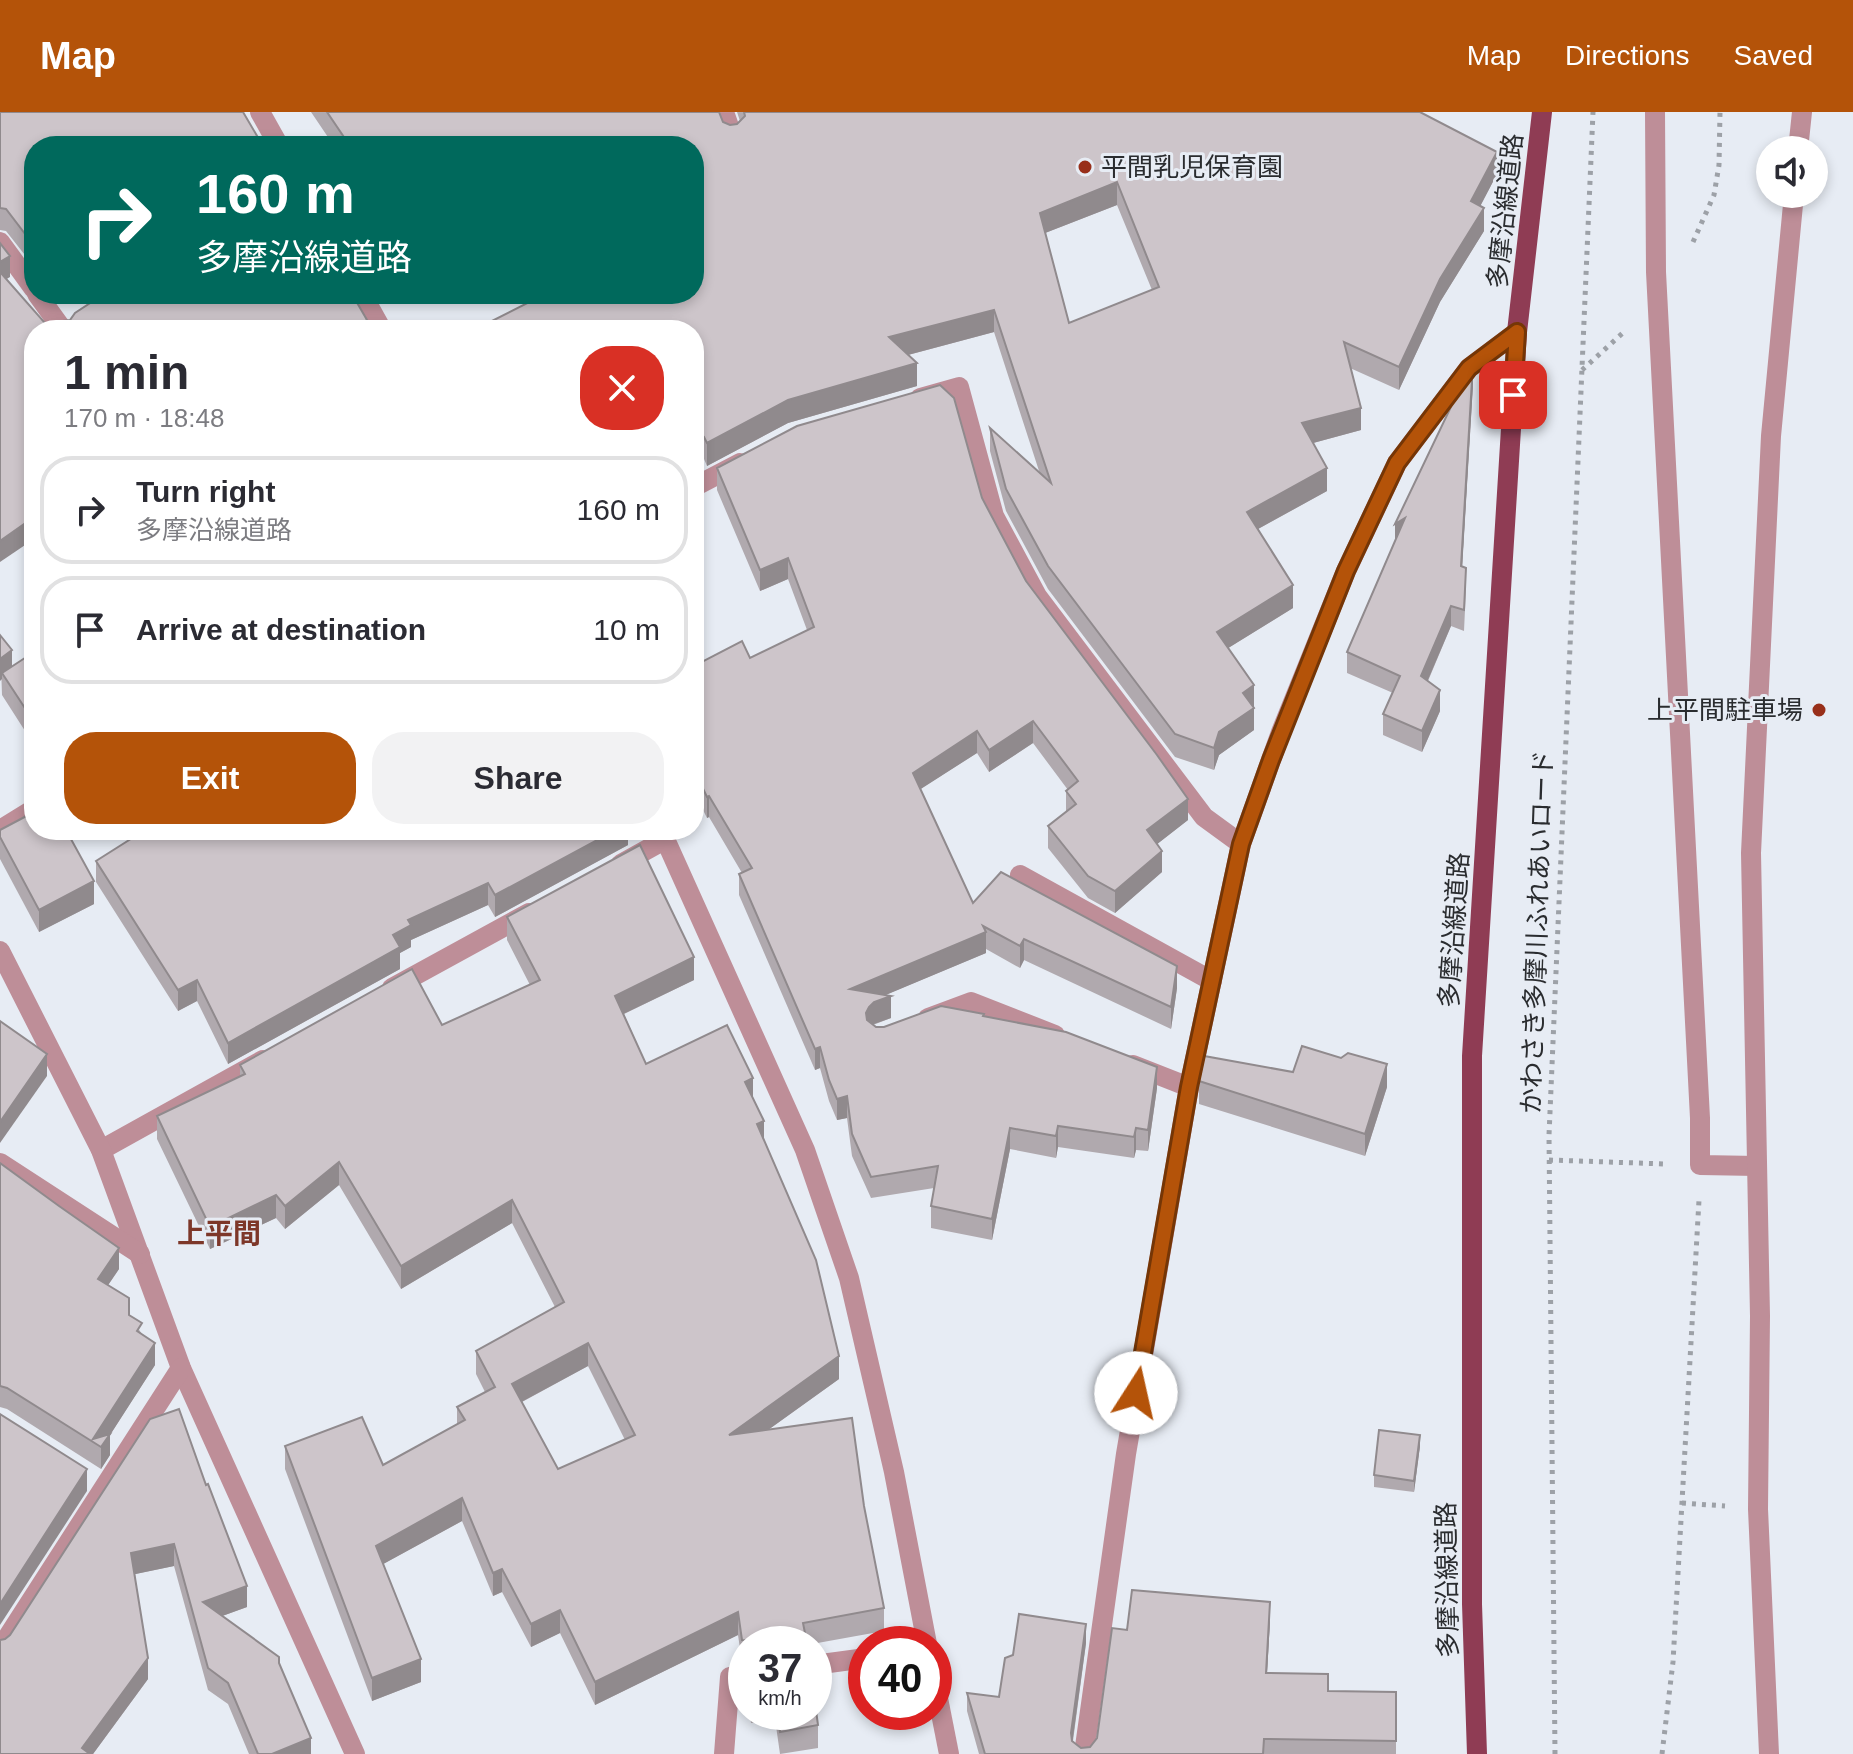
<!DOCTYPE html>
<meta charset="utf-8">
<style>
:root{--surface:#fff;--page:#f2f2f3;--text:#2b2b33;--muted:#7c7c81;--line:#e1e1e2;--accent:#b45309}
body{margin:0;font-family:Arial,"Noto Sans JP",sans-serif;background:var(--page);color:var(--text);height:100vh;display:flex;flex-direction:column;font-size:30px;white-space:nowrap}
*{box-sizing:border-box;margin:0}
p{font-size:26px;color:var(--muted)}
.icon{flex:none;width:44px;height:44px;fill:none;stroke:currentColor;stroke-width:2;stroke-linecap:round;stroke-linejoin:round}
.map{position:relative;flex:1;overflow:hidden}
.sheet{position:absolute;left:24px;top:208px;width:680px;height:520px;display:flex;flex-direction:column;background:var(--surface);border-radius:32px;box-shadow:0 4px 12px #0003}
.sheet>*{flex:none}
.hud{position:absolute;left:24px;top:24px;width:680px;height:168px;border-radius:32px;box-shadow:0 4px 12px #0003;background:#00695c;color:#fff;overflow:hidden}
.tools{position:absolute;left:1756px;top:24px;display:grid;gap:16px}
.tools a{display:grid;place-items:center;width:72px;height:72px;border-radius:50%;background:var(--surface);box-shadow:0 4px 12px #0003;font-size:40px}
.speed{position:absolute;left:728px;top:1514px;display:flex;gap:16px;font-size:40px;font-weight:700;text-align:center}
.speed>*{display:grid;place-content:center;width:104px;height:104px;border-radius:50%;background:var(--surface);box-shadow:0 4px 12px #0003;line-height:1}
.speed small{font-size:20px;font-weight:400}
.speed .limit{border:12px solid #d22;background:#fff;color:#111}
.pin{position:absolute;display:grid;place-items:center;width:68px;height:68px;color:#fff;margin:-34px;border-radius:16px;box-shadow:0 4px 12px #0006}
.me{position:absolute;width:88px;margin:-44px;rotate:10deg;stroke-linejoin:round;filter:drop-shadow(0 0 6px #0008)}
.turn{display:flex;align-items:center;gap:28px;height:168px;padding:0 40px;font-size:36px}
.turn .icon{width:104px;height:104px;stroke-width:2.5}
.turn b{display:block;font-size:56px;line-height:68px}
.round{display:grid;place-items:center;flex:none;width:84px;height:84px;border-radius:32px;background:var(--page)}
.summary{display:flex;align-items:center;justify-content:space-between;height:136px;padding:0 40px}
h1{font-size:48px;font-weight:700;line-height:60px}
.cta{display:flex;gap:16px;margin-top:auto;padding:16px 40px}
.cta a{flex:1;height:92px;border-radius:32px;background:var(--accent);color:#fff;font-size:32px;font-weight:700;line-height:92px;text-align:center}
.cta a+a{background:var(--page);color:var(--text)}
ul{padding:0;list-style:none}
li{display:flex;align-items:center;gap:24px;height:108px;margin:0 16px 12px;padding:0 24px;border:4px solid var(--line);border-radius:32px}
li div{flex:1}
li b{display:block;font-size:30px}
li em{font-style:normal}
header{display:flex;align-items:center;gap:48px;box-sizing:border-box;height:112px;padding:0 40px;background:var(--accent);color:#fff}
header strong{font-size:38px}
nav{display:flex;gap:44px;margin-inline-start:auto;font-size:28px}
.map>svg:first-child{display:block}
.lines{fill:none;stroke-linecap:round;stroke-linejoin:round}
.path{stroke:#9da1a7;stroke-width:5;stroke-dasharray:4 6;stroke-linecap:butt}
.service{stroke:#be8e98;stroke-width:20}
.minor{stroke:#be8e98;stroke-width:20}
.tertiary{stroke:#be8e98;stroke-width:20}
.primary{stroke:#8f3c54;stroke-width:20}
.wall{fill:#b0a9ae;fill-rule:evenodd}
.shaded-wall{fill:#908a8d}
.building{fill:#cdc5ca;stroke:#908a8d;stroke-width:2;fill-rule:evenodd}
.route-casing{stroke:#753606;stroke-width:20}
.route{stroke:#b45309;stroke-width:14}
.poi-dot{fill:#982f1a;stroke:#e7ecf4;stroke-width:3}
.labels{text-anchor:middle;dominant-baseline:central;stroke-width:6;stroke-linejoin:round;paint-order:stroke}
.poi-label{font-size:26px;fill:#2a2c2f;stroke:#e7ecf4;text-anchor:start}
.street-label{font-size:26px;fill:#2a2c2f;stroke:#e7ecf4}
.neighbourhood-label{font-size:28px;font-weight:bold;fill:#7d3729;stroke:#e7ecf4}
</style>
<header>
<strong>Map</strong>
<nav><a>Map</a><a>Directions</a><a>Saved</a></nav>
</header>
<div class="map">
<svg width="1853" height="1642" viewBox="0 0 1853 1642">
<rect width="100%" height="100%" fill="#e7ecf4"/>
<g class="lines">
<!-- path -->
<g class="path">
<path d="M1693,130L1714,83L1719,53L1720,0"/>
<path d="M1582,258L1625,219"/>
<path d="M1549,1048L1666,1052"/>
<path d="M1682,1391L1725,1394"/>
<path d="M1555,1642L1549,1023L1593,0"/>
<path d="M1662,1642L1673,1550L1699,1088"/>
</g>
<!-- service -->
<g class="service">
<path d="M724,0L732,23"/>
<path d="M1655,0L1656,160L1700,1006V1053L1757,1054"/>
<path d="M1798,38L1802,0"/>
<path d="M0,130L34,177"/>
<path d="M37,182L63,218"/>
<path d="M920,286L959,275L994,404L1037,484L1204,705L1241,732"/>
<path d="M694,375L740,351"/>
<path d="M0,718L34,697"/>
<path d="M621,752L666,727"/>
<path d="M1020,763L1212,869"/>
<path d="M392,876L529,801"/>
<path d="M928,906L971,890L1055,923"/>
<path d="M1133,953L1189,975"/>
<path d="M101,1038L263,948"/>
<path d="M814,1553L866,1546"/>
<path d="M724,1642L730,1565L746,1563"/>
<path d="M1769,1642L1758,1397L1760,1204L1751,741L1771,324L1794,82"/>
</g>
<!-- minor -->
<g class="minor">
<path d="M260,0L279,34"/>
<path d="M362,182L382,218"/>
<path d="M661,718L805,1038L849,1166L894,1360L927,1532"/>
<path d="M0,839L101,1038L181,1256L355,1642"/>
<path d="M0,1051L140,1142"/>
<path d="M0,1537L181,1256"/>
<path d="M934,1566L949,1642"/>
</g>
<!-- tertiary -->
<path class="tertiary" d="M1084,1642L1126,1342L1189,975L1241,732L1281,620L1346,459L1397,351L1469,256L1517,220"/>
<!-- primary -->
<path class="primary" d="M1477,1642L1472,1492V944L1517,220L1542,0"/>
</g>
<!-- wall -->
<g class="wall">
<path d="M0,0L34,34V151L32,152L6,119L0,118Z"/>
<path d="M311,0H719L723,10L730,13L737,12L740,9L737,0H1420L1497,62L1480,94L1484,119L1440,190L1399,278L1350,256L1361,318L1313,331L1327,379L1258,417L1293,496L1228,536L1254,573V618L1219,643L1214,658L1175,645L1048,477L1006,399L990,339V316L1040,362L994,220L908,243L917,274L788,311L707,354L704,347L694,352V218H478V216L694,182V34H334ZM1117,93L1152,178L1069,211L1045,121Z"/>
<path d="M1473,272L1462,455L1466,476L1464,519L1451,514L1428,569L1440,599L1422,640L1383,623V602L1393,581L1347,561V540Z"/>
<path d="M717,356L982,386L1026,469L1188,708L1157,732L1162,760L1115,801L1088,786L1048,736V714L1066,700V679L1068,678L1033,631L989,660L977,641L920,677L973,791L1177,876L1171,917L1024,848L1020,856L986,837V841L885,883L891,906L873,913L876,915L984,905L1157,976L1148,1039L1136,1038L1134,1046L1058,1035L1056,1046L1010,1037L992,1128L931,1116V1094L934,1076L871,1086L852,1044L847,1006L837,1008L829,989L820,956L815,958L739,783V762L742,761L709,705L707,706L694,680V539L700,551L750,546L807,518L788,467L760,479L717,378Z"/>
<path d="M0,523L12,555L34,540V633L2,583Z"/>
<path d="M0,718L94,792L39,820L0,747Z"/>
<path d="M628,718V733L495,805L488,793L411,828V835L400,841V857L228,952L197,889L178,899L96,770V749Z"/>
<path d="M507,805L694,868L624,902L646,952L753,986L764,1028L839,1267L768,1318L864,1394L884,1496V1519L812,1532H746V1551L742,1550L738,1523L595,1593L560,1521L531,1535L502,1480L493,1484L462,1409L383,1452L421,1570L372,1589L285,1357V1334L383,1353L457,1313V1295L485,1280L476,1262V1239L555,1195L512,1111L401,1177L339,1073L285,1117L276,1106L210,1137L157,1027V1004L240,964V953L442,913L530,873L507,828ZM588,1254L625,1328L558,1357L522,1290Z"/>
<path d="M1293,960L1387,975L1365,1044L1199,992V969Z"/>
<path d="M0,1051L119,1157L108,1173L142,1222L155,1253L110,1323V1343L101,1357L7,1297L0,1295Z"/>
<path d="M150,1307L247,1495L222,1504L279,1551L311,1642H249L228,1592L208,1578L174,1454L135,1462L148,1567L93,1642H0L5,1527L10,1523Z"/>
<path d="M1420,1334L1414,1380L1374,1375V1363Z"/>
<path d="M1270,1509L1267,1561L1328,1579L1396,1580V1642H979L967,1599V1581L999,1585L1086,1531L1073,1629L1081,1636L1090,1635L1097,1626L1127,1518Z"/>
<path d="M750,1600H814L818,1613V1636L780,1642L775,1607L751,1611Z"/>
</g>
<!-- shaded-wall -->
<g class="shaded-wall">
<path d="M1497,40V62L1471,112V89Z"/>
<path d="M1117,70V93L1040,123V101Z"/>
<path d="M1484,96V119L1440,190L1399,278V255L1440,167Z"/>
<path d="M34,130V151L32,152V131Z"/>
<path d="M10,144V165L0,171V150Z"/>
<path d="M994,198V220L889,248V225Z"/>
<path d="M367,208V218H350Z"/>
<path d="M917,251V274L788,311L707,354V331L788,288Z"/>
<path d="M1473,251V272L1461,475V454Z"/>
<path d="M1361,296V318L1302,334V311Z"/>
<path d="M704,325V347L694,352V329Z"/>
<path d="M1327,356V379L1247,423V400Z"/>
<path d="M34,405V427L0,450V429Z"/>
<path d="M1405,406L1395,433V412Z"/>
<path d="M788,446V467L760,479V458Z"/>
<path d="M1293,473V496L1217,543V520Z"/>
<path d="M1451,494V514L1421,584V564Z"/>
<path d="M12,538V560L2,561V567L0,569V547Z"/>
<path d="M1254,573V618L1219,643L1214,658V636L1219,620L1243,581Z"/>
<path d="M1440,578V599L1422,640V619Z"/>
<path d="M1033,609V631L989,660V638Z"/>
<path d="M977,619V641L913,682V661Z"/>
<path d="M709,684V705L707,706V685Z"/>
<path d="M1188,687V708L1147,740V718Z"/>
<path d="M616,718H628V733L495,805V783Z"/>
<path d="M1162,739V760L1115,801V779Z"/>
<path d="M94,769V792L39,820V798Z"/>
<path d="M488,771V793L411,828V835L400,841V857L228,952V931L408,808Z"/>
<path d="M986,820V841L850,898V877Z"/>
<path d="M1024,827V848L1020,856V834Z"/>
<path d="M694,845V868L615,906V884Z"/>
<path d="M1177,854V876L1171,917V895Z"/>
<path d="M197,868V889L178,899V878Z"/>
<path d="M891,884V906L874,912L869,916L866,901L869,895L874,890Z"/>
<path d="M820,935V956L815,958V937Z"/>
<path d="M47,942V964L0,1031V1010Z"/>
<path d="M1387,952V975L1365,1044V1022Z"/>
<path d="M1157,955V976L1148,1039V1018Z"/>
<path d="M753,966V989L745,970Z"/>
<path d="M847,984V1006L837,1008V987Z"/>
<path d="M764,1009V1031L757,1012Z"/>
<path d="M1058,1014V1035L1056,1046V1024Z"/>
<path d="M1010,1016V1037L992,1128V1107Z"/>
<path d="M1136,1016V1038L1134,1046V1025Z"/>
<path d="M339,1050V1073L285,1117V1094Z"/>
<path d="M276,1083V1106L210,1137V1115Z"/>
<path d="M512,1088V1111L401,1177V1154Z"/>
<path d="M119,1136V1157L98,1188V1167Z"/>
<path d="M155,1231V1253L110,1323V1343L101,1357V1335L93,1327Z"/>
<path d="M588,1231V1254L512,1295V1272Z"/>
<path d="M839,1244V1267L729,1346V1323Z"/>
<path d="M1420,1323V1334L1414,1380V1369Z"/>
<path d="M87,1357V1379L0,1513V1492Z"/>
<path d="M462,1386V1409L376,1456V1434Z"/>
<path d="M174,1432V1454L131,1463V1441Z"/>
<path d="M502,1457V1480L493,1484V1461Z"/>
<path d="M247,1474V1495L203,1511V1490Z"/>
<path d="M1270,1490V1509L1266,1579V1561Z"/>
<path d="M560,1498V1521L531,1535V1512Z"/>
<path d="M738,1500V1523L595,1593V1570Z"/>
<path d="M1086,1512V1531L1071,1640V1621Z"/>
<path d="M148,1546V1567L93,1642H82V1636Z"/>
<path d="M421,1547V1570L372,1589V1566Z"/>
<path d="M311,1626V1642H272Z"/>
</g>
<!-- building -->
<g class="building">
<path d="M0,0H243L263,34H34V130L32,131L6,97L0,96Z"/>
<path d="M327,0H719L723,10L730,13L737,12L745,4L744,0H1420L1497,40L1471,89L1484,96L1440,167L1399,255L1344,230L1361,296L1302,311L1327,356L1247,400L1293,473L1217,520L1254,573L1243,581L1254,596L1219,620L1214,636L1175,622L1048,454L1006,377L990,316L1051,371L994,198L889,225L917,251L788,288L707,331L704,325L694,329V218H479L478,216L545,182H694V34H350ZM1117,70L1159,175L1069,211L1040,101Z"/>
<path d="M0,131L10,144L0,150Z"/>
<path d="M0,160L51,218L63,209L70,208L75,201L104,182H352L367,208L350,218H34V405L0,429Z"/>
<path d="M1473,251L1461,454L1466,456L1464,498L1451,494L1421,564L1440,578L1422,619L1383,602L1400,564L1347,540L1405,406L1395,412L1469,257Z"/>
<path d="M940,273L954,286L982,386L1026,469L1157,643L1188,687L1147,718L1162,739L1115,779L1088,764L1048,714L1076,692L1066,679L1078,669L1033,609L989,638L977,619L913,661L973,791L1001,760L1177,854L1171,895L1024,827L1020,834L983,814L986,820L850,877L891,884L874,890L869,895L866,901L867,908L876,915H884L941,894L984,902L983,904L1066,920L1157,955L1148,1018L1136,1016L1134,1025L1058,1014L1056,1024L1010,1016L992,1107L931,1094L938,1054L871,1065L852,1022L847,984L837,987L829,968L820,935L815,937L739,762L752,756L709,684L707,685L694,658V539L700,551L742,529L750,546L814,515L788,446L760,458L717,356L797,314Z"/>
<path d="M0,523L12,538L0,547Z"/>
<path d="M34,540V610L2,561Z"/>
<path d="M34,700V718H66L94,769L39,798L0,725V718Z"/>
<path d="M145,718H616L495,783L488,771L408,808L411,813L393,823L400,835L228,931L197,868L178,878L96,749Z"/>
<path d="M640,733L694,845L615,884L646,952L727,913L753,966L745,970L764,1009L757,1012L816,1148L839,1244L729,1323L852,1306L864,1394L884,1496L803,1511L805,1521L802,1526L801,1532H754L752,1529L742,1528L738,1500L595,1570L560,1498L531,1512L502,1457L493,1461L462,1386L376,1434L421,1547L372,1566L285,1334L362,1305L383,1353L465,1308L457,1295L495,1275L476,1239L564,1190L512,1088L401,1154L339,1050L285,1094L276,1083L210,1115L157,1004L245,962L240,953L412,857L442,913L540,868L507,805ZM588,1231L635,1323L558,1357L512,1272Z"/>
<path d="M0,909L47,942L0,1010Z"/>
<path d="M1302,934L1341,946L1348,941L1387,952L1365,1022L1199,969L1204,944L1293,960Z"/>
<path d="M0,1051L59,1094L119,1136L98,1167L129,1186V1203L142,1211L137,1219L155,1231L93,1327L110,1322L101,1335L7,1276L0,1274Z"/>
<path d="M179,1297L206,1373L208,1372L247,1474L203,1490L279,1545V1551L311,1626L272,1642H258L228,1571L208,1556L174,1432L131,1441L148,1546L82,1636L90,1642H0V1528L5,1527L10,1523L150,1307Z"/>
<path d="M0,1302L87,1357L0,1492Z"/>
<path d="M1379,1318L1420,1323L1414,1369L1374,1363Z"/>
<path d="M1132,1478L1270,1490L1266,1561L1328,1562V1579L1396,1580V1629L1264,1627L1263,1642H985L967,1581L999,1585L1005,1546L1013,1543L1019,1502L1086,1512L1071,1621L1072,1629L1081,1636L1090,1635L1097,1626L1112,1516L1127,1518Z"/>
<path d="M814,1584L818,1613L780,1620L777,1600H814Z"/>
</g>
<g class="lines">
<defs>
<path id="route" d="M1136,1281L1189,975L1241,732L1271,648L1346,459L1397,351L1469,256L1517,220L1513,283"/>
</defs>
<!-- route casing -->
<use href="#route" class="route-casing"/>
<!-- route -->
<use href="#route" class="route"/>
</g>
<!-- markers -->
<g class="poi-dot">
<circle cx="1085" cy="55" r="8"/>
<circle cx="1819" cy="598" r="8"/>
</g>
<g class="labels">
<!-- poi labels -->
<g class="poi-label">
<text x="1101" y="55">平間乳児保育園</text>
<text x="1803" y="598" text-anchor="end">上平間駐車場</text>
</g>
<!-- street labels -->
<g class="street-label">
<text transform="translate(1505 99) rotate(-84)">多摩沿線道路</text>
<text transform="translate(1454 818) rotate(-86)">多摩沿線道路</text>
<text transform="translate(1537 820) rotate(-88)">かわさき多摩川ふれあいロード</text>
<text transform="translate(1447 1468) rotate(-91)">多摩沿線道路</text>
</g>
<!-- neighbourhood labels -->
<g class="neighbourhood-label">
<text x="219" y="1121">上平間</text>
</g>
</g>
</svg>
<div class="tools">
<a><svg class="icon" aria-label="sound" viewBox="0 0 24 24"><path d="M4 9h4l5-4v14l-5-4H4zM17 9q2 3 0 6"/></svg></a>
</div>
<div class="speed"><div>37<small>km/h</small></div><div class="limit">40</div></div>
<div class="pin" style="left:1513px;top:283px;background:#d93025"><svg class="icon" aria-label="arrive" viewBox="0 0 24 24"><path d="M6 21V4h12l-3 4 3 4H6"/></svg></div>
<svg class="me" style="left:1136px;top:1281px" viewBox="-20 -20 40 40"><circle r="19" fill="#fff"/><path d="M0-13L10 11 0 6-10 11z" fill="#b45309"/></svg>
<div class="hud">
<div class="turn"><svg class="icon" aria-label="right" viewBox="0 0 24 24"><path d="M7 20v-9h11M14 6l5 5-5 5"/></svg><div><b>160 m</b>多摩沿線道路</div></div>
</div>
<section class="sheet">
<div class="summary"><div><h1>1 min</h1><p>170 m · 18:48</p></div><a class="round" style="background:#d93025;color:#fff"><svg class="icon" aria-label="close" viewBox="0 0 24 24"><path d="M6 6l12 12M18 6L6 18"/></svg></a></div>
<ul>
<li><svg class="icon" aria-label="right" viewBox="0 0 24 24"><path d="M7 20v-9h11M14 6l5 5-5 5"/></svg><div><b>Turn right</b><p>多摩沿線道路</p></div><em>160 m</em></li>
<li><svg class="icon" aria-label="arrive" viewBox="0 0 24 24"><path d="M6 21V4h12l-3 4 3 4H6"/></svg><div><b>Arrive at destination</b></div><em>10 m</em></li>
</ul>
<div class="cta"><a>Exit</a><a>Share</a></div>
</section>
</div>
